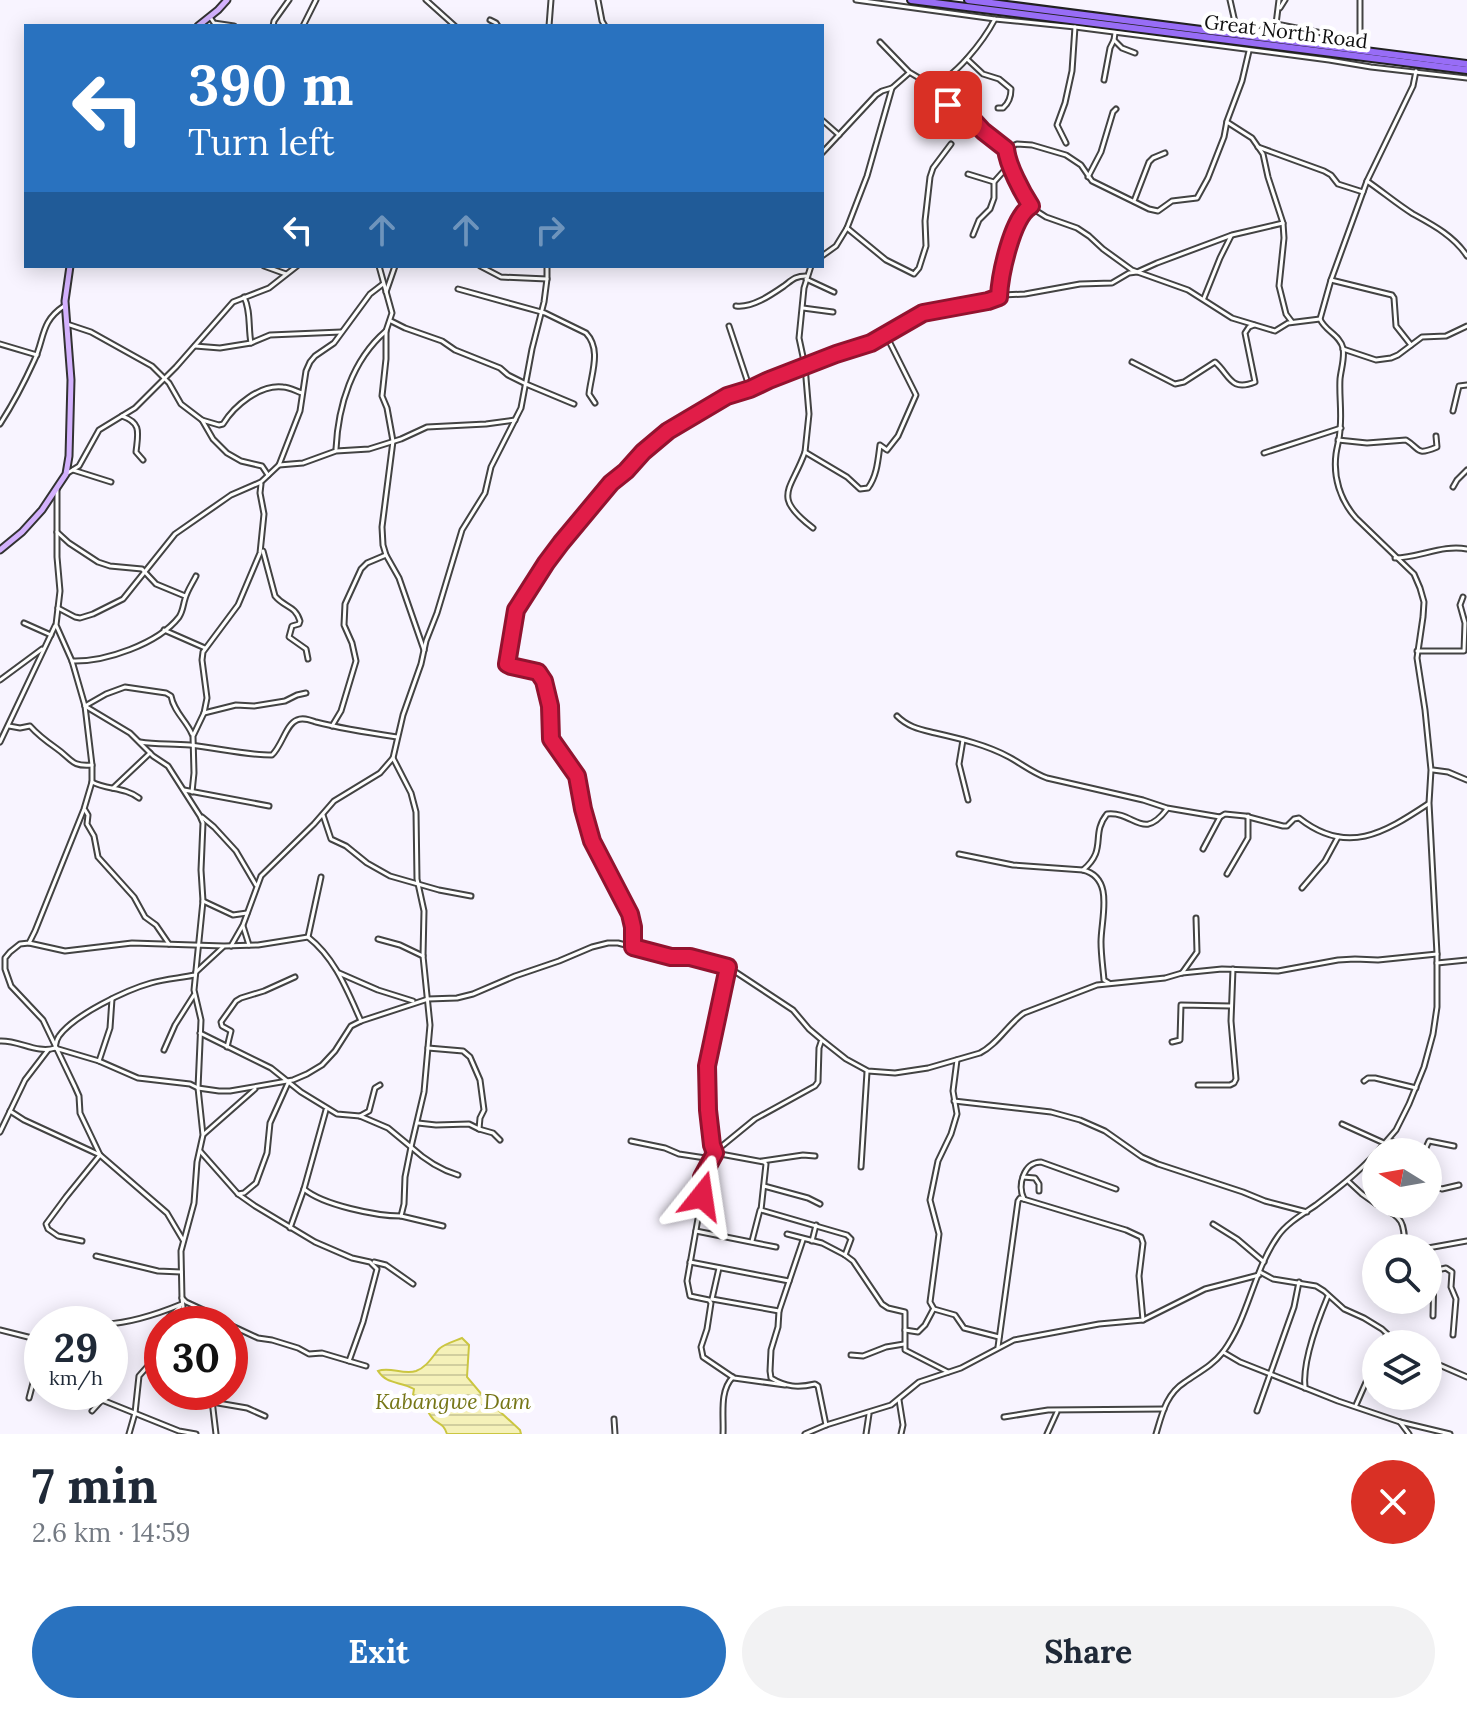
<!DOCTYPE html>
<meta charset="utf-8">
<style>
:root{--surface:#fff;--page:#f2f2f3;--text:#1f2937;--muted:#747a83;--accent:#2972bf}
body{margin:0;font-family:Lora,serif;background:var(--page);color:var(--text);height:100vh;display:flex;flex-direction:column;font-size:30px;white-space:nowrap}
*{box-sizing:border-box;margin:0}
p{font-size:26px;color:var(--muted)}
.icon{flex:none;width:44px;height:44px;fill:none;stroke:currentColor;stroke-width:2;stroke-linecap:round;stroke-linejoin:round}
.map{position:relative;height:1434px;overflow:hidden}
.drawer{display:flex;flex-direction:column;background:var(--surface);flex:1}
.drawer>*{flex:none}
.top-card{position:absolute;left:24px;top:24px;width:800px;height:244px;border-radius:0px;box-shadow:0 4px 20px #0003;background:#2972bf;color:#fff;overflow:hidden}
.needle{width:52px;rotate:281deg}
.fabs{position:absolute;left:1362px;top:1138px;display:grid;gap:16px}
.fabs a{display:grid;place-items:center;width:80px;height:80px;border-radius:50%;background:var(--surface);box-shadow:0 4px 20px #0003;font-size:40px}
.speed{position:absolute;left:24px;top:1306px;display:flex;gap:16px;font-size:40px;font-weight:700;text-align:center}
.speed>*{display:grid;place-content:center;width:104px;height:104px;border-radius:50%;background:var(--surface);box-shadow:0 4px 20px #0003;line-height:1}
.speed small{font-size:20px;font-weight:400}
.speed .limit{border:12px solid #d22;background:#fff;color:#111}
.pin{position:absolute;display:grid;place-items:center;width:68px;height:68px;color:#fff;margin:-34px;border-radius:16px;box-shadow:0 4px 12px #0006}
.me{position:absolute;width:88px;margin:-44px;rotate:15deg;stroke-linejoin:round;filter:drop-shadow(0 0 6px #0008)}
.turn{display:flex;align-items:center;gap:28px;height:168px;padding:0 32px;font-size:36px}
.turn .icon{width:104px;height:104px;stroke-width:2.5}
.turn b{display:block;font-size:56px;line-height:68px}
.lanes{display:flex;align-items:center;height:76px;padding:0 32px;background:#0003;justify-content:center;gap:40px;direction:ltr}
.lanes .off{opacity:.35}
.round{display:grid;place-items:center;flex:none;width:84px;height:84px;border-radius:42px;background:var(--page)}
.overview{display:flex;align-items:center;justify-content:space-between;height:136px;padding:0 32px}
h1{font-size:48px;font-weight:700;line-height:60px}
.action{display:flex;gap:16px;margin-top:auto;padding:16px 32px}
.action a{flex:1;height:92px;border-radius:48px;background:var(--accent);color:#fff;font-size:32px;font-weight:700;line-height:92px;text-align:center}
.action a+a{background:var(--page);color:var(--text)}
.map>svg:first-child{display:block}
.water{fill:url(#water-rules);stroke:#cbc641;stroke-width:2}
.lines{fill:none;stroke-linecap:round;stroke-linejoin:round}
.street-casing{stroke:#434343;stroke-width:7}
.secondary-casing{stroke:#323232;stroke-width:9}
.primary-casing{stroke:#212121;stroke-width:10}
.street{stroke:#fff;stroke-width:3}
.secondary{stroke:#d3b1fd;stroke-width:5}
.primary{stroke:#986df6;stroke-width:6}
.route-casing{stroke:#92132f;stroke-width:20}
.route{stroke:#e11d48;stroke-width:14}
.labels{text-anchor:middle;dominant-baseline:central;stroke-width:8;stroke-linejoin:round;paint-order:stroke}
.street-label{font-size:20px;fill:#101010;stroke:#fff}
.water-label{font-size:22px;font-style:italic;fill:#767617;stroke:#fff}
</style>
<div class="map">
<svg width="1467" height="1434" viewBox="0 0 1467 1434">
<defs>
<pattern id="water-rules" width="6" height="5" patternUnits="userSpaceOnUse" patternTransform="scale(2)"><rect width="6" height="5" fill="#f5f1b9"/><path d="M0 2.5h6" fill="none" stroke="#d1ce9e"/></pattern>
</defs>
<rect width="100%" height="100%" fill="#f8f4ff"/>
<!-- water -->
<path class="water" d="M462,1338L469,1345L467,1377L483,1396L520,1430L521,1434H447C444,1425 441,1425 434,1420C424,1410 428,1401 413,1395L414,1389C400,1381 387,1385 378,1371C389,1366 403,1375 416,1371C427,1367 432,1357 439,1349C444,1344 455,1341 462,1338Z"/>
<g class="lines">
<defs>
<g id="street">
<path d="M426,0L455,26"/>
<path d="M598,0L602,21L605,26"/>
<path d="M856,0L995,19L1075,27L1329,60L1371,67L1467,78"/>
<path d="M1230,0L1235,22L1242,28L1258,31"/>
<path d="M1360,0V44"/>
<path d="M1280,8L1285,0"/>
<path d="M210,17L214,23L234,26"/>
<path d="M490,20L496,23L498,26"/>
<path d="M1276,24L1279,0"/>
<path d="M273,26L274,21L289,0"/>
<path d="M303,26L316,0"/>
<path d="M549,26L551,0"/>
<path d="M1258,31L1276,24L1327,34L1360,43"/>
<path d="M1115,33L1114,40L1122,48L1135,53"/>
<path d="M880,42L909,72L931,85L934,91L949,102L948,105L973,120L983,131L1006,149L1007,157L1023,194L1035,210L1046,217L1077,228L1089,236L1103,249L1132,270L1188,290L1232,318L1275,331L1288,323L1320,319"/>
<path d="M967,59L983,74L999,79L1011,89C1011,96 1009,103 1003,108H998"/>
<path d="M1104,80L1110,48L1114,40"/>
<path d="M931,85C954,80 984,40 995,19"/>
<path d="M822,120L839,135"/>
<path d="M1227,122L1252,138L1263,154L1268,177L1283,223L1284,238L1279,286L1286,314L1292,322"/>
<path d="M1066,143L1057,125L1065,103L1072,71L1075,27"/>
<path d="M1258,147L1324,171L1331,175L1338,184L1363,192"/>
<path d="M1006,149L1017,144L1032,145L1066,155L1081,165L1092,181L1149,209L1158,211L1172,201L1197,198L1208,178L1224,137L1227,121L1242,81L1249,51"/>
<path d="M822,153L876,95L882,91L892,88L909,73"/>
<path d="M968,174L994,182"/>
<path d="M1088,177L1101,152L1113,112L1116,109"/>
<path d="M1367,181C1383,192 1397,204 1413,214C1433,225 1454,236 1467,256"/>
<path d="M1134,201L1149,162L1153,158L1165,153"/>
<path d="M847,228L886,260L914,274L919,268L926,246L925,221L930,177L933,168L951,144"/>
<path d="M973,235L979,220L990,209L994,198V182L1010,164"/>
<path d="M822,256L836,246L847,228L867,176L892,88"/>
<path d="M264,266L286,274"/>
<path d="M379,266L392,313L386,331V359L382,396L387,408L393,441L382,527L383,545L386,555L399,578L424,650"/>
<path d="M480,266L501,277L547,279"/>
<path d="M811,266L804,288L799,338L805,366L809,414L805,452L847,477L860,489L868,488C877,476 878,460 880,445L887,450L898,436L916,395L886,335"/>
<path d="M806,279L834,292"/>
<path d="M1331,280L1392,295L1394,298L1396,326L1411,345"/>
<path d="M458,289L545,313L586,333C602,350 591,374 589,394L595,403"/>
<path d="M386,292L395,266"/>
<path d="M244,297C251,311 248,327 251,343"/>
<path d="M999,297C1000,274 1011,218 1031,206"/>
<path d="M1204,298L1220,258L1231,236"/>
<path d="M736,306C752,308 771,295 784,286C792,280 795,276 806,276"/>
<path d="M803,308L833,312"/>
<path d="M391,321L405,328L442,341L455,350L500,368L508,375L526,384L574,404"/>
<path d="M67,324L91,332L152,366L169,383L181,404L202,420L213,439L227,453L241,461L262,466L268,475"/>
<path d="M729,326L750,389"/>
<path d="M0,344L37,355"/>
<path d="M195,346L220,348L251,343L270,335L341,332"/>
<path d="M1343,349L1376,360L1391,358L1398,355L1422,337L1446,336L1467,326"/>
<path d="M1132,362L1175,384L1184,382L1215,362C1230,375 1230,392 1255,382L1245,333L1249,327L1254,325"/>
<path d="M1453,411L1459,386L1467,385"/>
<path d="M122,416C142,423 138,433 136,452L143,460"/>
<path d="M202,420L219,425L223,424C234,406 260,384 283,387C289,387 296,391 302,393"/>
<path d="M0,424C13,404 24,383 34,361C45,338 40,322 64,306"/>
<path d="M1338,440L1367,443L1406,440C1421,449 1415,456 1437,447L1436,436"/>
<path d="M336,449C338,406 352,360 386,331"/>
<path d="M805,452C791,491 771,496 813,528"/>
<path d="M1264,453L1341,428"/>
<path d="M279,465L300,411L306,371L310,362L315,356L334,343L370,294L383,284"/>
<path d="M73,470L111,482"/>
<path d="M66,474L79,466L99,430L135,408L176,367L233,302L269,288L297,266"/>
<path d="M1453,487L1457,480L1467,470"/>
<path d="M57,489V557L60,591L56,625L72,661L85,706L92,765V782L84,809L35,931L29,943L20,944L10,952L5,958V969L11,986L43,1020L75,1087L79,1096L80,1113L100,1155L167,1213L183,1240"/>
<path d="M57,532L69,543L98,562L110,566L142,569L156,584L185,596"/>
<path d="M263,551L275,596C285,608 295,605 300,621L299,624L292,626L289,637L306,649L308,659"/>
<path d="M1395,558C1419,558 1443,544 1467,549"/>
<path d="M58,608L75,617L80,618L93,614L123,599L175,534L231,495L261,482L279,465L303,463L336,451L369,449L401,439L427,427L486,424L515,420"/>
<path d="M24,623L51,635"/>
<path d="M164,630L205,648"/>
<path d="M1417,651H1464L1465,623L1460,605L1463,597"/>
<path d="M72,661C105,662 158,644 179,617C183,611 183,605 185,599C187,591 192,584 196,576"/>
<path d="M0,680L42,649"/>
<path d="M85,706L130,733L153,756L168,766L200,816L203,823L201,870L203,901L194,990L201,1020L198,1088L203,1135L197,1162L194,1203L181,1251L182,1298L185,1324"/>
<path d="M85,706L106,694L125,687L166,693L171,696C174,712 186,720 192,734"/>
<path d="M204,713L236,705L254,706L285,701L297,695L306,693"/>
<path d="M897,716C907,726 918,729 931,732C957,738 985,744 1009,757C1022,764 1033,773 1047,778L1143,800L1167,808L1220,817L1225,814L1245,816L1283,826H1287L1294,819L1299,818C1347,856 1384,833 1428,804"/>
<path d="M9,726L20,728L30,726C38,735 46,741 56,748C72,759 71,767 92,765"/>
<path d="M332,726L341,711L356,661L352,643L344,625L345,604L361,569L367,563L386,555"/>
<path d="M963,740L959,764L968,800"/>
<path d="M0,742L55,626"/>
<path d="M140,742C157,745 173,743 190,745C218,748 245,755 272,755C282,746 286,724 297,720C303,717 310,720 316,722C343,729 370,733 397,737"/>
<path d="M1433,770L1448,772L1467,780"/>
<path d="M92,782C107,790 125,787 139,798"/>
<path d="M113,788L150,753"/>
<path d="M184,790L269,806"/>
<path d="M192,792L194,773L193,736L204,713L207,698L202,660L203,652L238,605L260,553L264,514L260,493L261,484"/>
<path d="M85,810L88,815L87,824L94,836L98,857L134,897L145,917L156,925L169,944"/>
<path d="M323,815L331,839L346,846L367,863L390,876L439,890L471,896"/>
<path d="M202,817L214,827L236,851L256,885"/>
<path d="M1203,849L1220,817"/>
<path d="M959,854L1013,865L1083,870C1115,878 1101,918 1101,942C1101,955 1103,968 1104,980L1109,983"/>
<path d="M1083,870C1108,849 1090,835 1107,814C1135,811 1142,842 1167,809"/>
<path d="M1227,874L1248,838V816"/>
<path d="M1302,888L1325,861L1338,837"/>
<path d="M203,901L233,915L247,913"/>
<path d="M243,926L249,945"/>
<path d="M308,937L321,877"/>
<path d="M378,939L400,945L423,956"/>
<path d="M29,943L65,951L132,943L224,946L258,945L308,937C335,958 347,990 361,1021"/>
<path d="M231,946L243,925L261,876L314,824L334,801L380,773L393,758"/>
<path d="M633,947V927L630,914L602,862L592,841L583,809L577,776L551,739L550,706L544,681L538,672L509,666L507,661L516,610L561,543L611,483L626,471L643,452L668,431L716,402L769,380L836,354L871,343L923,313L988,301L1002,295L1025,294L1080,284L1112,283L1129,273L1137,272L1157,263L1232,235L1283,223"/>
<path d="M1437,963L1467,960"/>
<path d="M728,968L707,1066L708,1110L712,1145L715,1153L764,1162L766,1164L761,1210L847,1235L851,1239L845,1255"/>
<path d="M196,972L223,947"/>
<path d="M339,973L378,990L413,1001"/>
<path d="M1182,973L1197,952L1196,918"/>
<path d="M200,1033L271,1068L301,1092L337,1114L360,1116L388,1128L411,1147L424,1092L430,1025L423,956L424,911L417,879L416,812L411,793L393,758L403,715L421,664L426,641L437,613L462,530L485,493L491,467L521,408L532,349L544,302L547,279V266"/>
<path d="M0,1041C19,1040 37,1054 55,1048L99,1061L138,1078L190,1084L198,1088L219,1091H230L293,1080L307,1074L322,1065L335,1051L351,1026L361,1021L428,999L457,998L473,994L515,976L559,961L592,947L608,943H618L671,957H690L728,967L793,1010L809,1029L822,1040L846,1059L868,1071L895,1073L928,1068L980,1053C998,1044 1008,1024 1024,1013L1097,985L1165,978L1182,973L1222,969L1278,971L1338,960L1355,959L1378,960L1437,954"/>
<path d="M1172,1042L1180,1040L1181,1005L1231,1006"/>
<path d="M227,1047L231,1031L222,1026L221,1022L236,1001L241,998L264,991L295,977"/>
<path d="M55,1048C56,1043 56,1040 59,1036C74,1015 126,990 151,983C165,979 180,978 195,975"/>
<path d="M164,1050L175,1025L194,995"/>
<path d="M957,1060L953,1091L957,1114L951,1134L938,1161L930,1200L939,1234L930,1302L934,1309L955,1315L964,1328L999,1337"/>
<path d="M99,1061L110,1028L112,999"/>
<path d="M1364,1081L1368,1078H1375L1416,1088"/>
<path d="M1198,1085H1230L1234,1083L1236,1079L1231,1021L1233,969"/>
<path d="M954,1101L1051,1112L1080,1120L1105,1131L1142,1157L1158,1164L1243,1192L1265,1201L1307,1212"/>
<path d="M10,1111L24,1120L100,1155L66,1197L46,1224L48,1229L58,1236L82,1241"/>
<path d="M360,1116L369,1111L375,1088L380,1085"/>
<path d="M418,1123L436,1125L469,1124L479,1129L480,1118L484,1110L480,1080L470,1057L463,1051L428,1048"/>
<path d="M1342,1124L1384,1143"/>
<path d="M479,1129L493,1133L500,1140"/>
<path d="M0,1132L25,1080L48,1050"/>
<path d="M204,1134L255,1089"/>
<path d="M1388,1140L1422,1152"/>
<path d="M631,1141L665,1148L679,1154L712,1159"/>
<path d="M200,1151L238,1194L255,1206L315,1242L352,1258L370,1262L377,1269L363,1322L349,1361L322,1353L309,1354L298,1348L272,1340L258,1338L230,1325"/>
<path d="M1377,1152L1396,1130L1409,1104L1424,1067L1433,1034L1437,1007V954L1429,803L1431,770L1425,710L1417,658L1423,617L1424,602L1420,588L1414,574L1356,518C1340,500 1333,477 1336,454C1337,446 1340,438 1340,429C1342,413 1339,396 1340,379C1341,369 1345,358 1343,348C1340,335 1325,331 1320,319L1331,280L1367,181L1413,86L1416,71"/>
<path d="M1424,1152L1429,1141L1454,1146"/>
<path d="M762,1161L803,1155L815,1156"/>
<path d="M861,1167L867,1072"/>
<path d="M1023,1177L1035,1178L1039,1184V1191"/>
<path d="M1348,1181L1362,1194L1376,1204"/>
<path d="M1428,1184L1442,1189L1459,1185"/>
<path d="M764,1186L808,1198L820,1204"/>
<path d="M304,1189C323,1205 376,1216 401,1216L404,1204L405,1177L411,1147C424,1159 441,1170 458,1175"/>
<path d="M238,1194L244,1193L256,1183L267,1153L270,1123L288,1083"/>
<path d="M1024,1199C1017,1185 1024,1162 1041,1162L1116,1189"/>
<path d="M1377,1204C1402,1219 1404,1218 1405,1248"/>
<path d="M401,1216L443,1226"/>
<path d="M1213,1224L1237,1239L1264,1262"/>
<path d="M290,1228L304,1189L326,1110"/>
<path d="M696,1231L776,1247"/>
<path d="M787,1234L822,1243L845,1255L853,1261L882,1304L888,1308L905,1312V1350L948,1372"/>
<path d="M803,1240L779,1311L778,1327L771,1350L770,1371L771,1378C786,1387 798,1388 815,1384L818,1386L826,1425"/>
<path d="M752,1241L760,1210"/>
<path d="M812,1241L816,1225"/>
<path d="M1428,1248L1467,1241"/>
<path d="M96,1256L158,1271L181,1272"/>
<path d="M374,1262L386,1265L413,1284"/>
<path d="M690,1262L789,1281"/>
<path d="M1260,1272L1273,1279L1316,1286L1324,1291L1344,1309L1364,1318L1382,1329L1398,1344"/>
<path d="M1428,1272L1446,1268L1452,1272L1451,1287L1456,1299L1453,1335"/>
<path d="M182,1298L186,1302L225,1320L229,1324"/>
<path d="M712,1299L779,1311"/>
<path d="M712,1299L719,1268"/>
<path d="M1433,1316L1434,1272"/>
<path d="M106,1324C129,1323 160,1313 182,1304"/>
<path d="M167,1324L169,1317L180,1307"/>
<path d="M0,1330L36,1339L42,1338"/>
<path d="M905,1330L918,1332L925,1325L933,1310"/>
<path d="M36,1339L42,1345"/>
<path d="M1381,1344L1387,1334"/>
<path d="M998,1347L1018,1201L1020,1198L1126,1230L1141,1237L1143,1243L1139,1276L1143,1320"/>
<path d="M1223,1352L1240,1362L1338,1401L1400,1422L1450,1434"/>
<path d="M851,1355L863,1356L886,1347L904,1344"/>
<path d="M1428,1360L1467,1377"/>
<path d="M349,1361L366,1366"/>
<path d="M785,1385L734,1378L703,1357L701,1347L707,1329L711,1303L709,1300L690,1296L687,1281L702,1196V1177L715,1153L722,1146L755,1119L815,1086L818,1082L819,1048L821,1042"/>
<path d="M1305,1388C1302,1362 1318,1320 1328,1296"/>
<path d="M211,1392L216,1434"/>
<path d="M29,1398L42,1349"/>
<path d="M899,1400L903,1425L901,1434"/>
<path d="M212,1402L247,1408L265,1416"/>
<path d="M1356,1405L1367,1380L1372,1360L1376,1353"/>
<path d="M92,1411L102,1400L179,1431L196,1434"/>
<path d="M1257,1411L1294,1307L1299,1282"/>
<path d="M1004,1417L1048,1410L1164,1409"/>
<path d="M614,1419L615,1434"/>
<path d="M1400,1422L1409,1434"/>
<path d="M129,1434L135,1413L139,1376L162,1350"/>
<path d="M723,1434C724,1415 719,1391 733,1377"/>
<path d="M805,1434L826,1425L891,1405L919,1382L961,1368L1014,1340L1099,1324L1143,1320L1205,1289L1259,1275"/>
<path d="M866,1434L869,1414"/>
<path d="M1047,1434L1057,1412"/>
<path d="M1156,1434C1162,1414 1166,1394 1185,1382C1199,1372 1212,1366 1223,1352C1249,1317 1253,1271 1278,1236C1287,1223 1303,1214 1316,1205C1337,1189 1358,1173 1376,1153"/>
</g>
<g id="secondary">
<path d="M198,26L218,10L227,0"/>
<path d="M0,550L22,532L42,510L66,474L69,456L71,380L65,301L70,266"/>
</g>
<g id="primary">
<path d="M911,0L1467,70"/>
<path d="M968,0L1467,64"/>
</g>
</defs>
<!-- street casing -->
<use href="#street" class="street-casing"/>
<!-- secondary casing -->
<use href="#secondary" class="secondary-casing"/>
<!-- primary casing -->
<use href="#primary" class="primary-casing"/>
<!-- street -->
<use href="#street" class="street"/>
<!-- secondary -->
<use href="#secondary" class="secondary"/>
<!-- primary -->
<use href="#primary" class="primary"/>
</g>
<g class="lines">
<defs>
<path id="route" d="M702,1196V1177L715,1153L712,1145L708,1110L707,1066L728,967L690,957H671L633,947V927L630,914L592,841L583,809L577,776L551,739L550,706L544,681L538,672L511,666L507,664L516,610L546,563L561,543L611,483L626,471L643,452L668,431L727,396L750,389L769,380L836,354L871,343L923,313L988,301L999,297C1000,275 1012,217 1031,206C1022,192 1008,166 1006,149L983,131L973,120L948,105"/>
</defs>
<!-- route casing -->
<use href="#route" class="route-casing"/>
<!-- route -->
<use href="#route" class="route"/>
</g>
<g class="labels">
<!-- street labels -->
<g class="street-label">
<text transform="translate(1286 31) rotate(7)">Great North Road</text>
</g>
<!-- water labels -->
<g class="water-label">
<text x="453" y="1401">Kabangwe Dam</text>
</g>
</g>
</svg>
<div class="fabs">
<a><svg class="needle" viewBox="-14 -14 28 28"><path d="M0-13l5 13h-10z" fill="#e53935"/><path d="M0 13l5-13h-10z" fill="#747a83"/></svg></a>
<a><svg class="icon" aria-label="search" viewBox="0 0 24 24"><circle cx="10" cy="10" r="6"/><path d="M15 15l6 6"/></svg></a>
<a><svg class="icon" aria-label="layers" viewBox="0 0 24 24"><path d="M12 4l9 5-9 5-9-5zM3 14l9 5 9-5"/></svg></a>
</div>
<div class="speed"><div>29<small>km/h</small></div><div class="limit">30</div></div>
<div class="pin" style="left:948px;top:105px;background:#d93025"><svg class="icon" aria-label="arrive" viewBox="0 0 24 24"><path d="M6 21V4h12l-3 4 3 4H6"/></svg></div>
<svg class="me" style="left:702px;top:1196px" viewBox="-20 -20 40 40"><path d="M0-17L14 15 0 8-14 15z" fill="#e11d48" stroke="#fff" stroke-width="4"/></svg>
<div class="top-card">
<div class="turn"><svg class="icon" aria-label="left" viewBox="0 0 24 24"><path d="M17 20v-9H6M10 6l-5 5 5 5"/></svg><div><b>390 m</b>Turn left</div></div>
<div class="lanes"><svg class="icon" aria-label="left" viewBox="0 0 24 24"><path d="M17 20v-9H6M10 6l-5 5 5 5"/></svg><svg class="icon off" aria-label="ahead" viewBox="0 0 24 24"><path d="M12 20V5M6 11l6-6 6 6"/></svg><svg class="icon off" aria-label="ahead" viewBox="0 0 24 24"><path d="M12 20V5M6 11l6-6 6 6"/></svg><svg class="icon off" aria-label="right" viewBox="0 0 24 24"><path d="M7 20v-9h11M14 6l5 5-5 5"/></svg></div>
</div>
</div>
<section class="drawer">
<div class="overview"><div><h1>7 min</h1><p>2.6 km · 14:59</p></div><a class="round" style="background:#d93025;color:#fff"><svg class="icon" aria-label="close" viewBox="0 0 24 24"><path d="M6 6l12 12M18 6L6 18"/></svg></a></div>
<div class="action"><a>Exit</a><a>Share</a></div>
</section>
